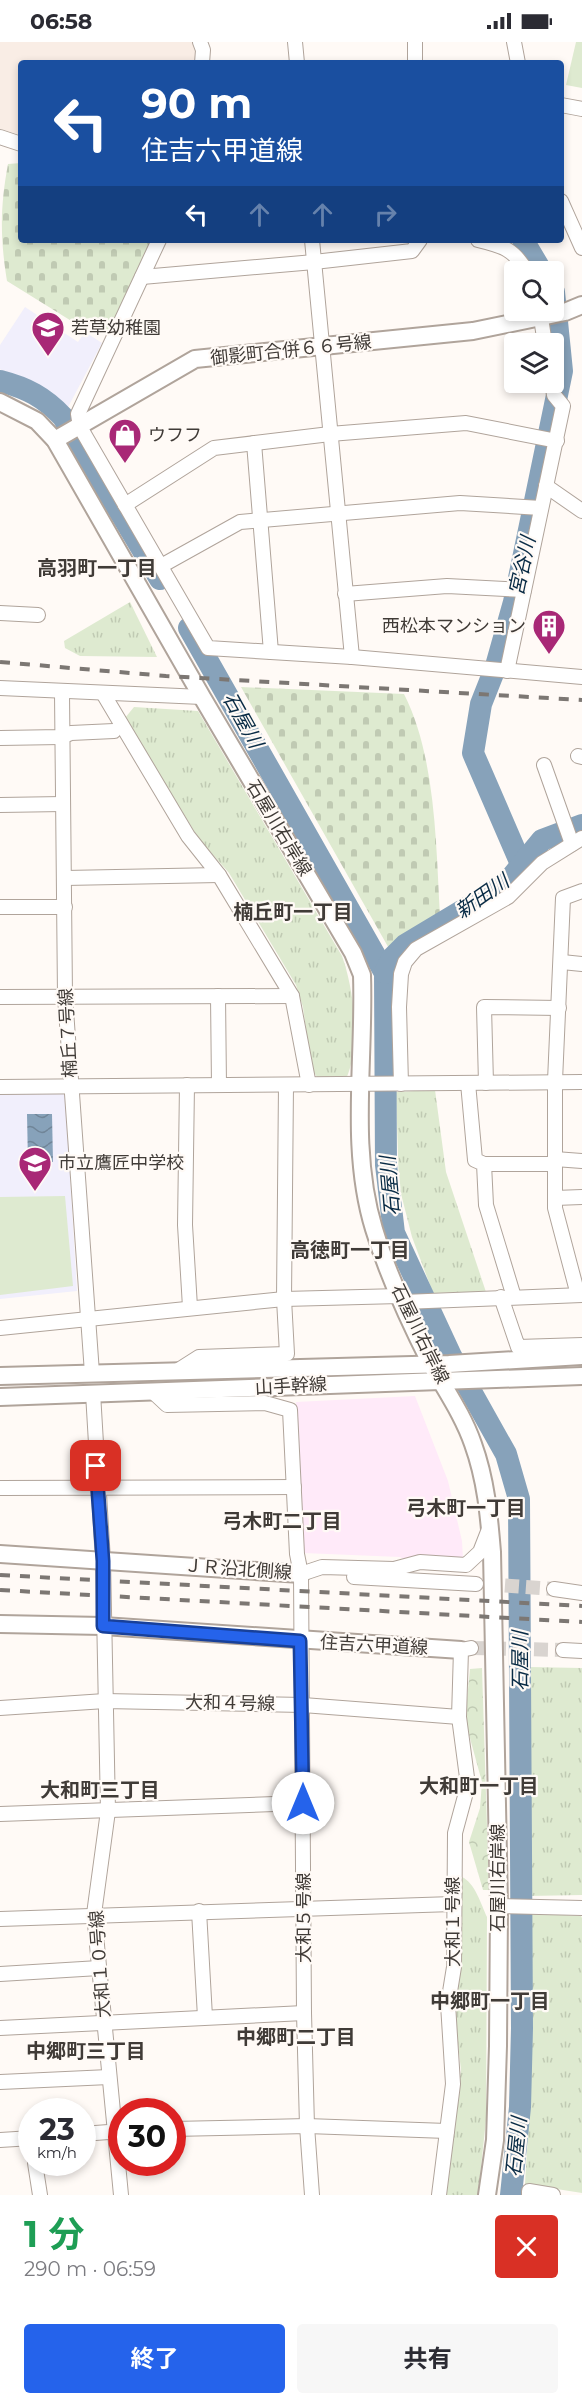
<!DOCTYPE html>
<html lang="ja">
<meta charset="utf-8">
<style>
:root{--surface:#fff;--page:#f7f7f7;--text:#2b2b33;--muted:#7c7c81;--accent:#2563eb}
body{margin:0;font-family:Montserrat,"Noto Sans JP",sans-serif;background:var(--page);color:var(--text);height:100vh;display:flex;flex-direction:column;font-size:22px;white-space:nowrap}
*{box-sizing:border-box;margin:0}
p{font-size:20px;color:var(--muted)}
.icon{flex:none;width:33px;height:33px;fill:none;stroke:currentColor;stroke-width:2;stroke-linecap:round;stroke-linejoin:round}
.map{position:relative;height:2153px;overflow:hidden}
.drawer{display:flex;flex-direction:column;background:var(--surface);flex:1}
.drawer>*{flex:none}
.banner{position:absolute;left:18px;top:18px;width:546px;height:183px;border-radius:6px;box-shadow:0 3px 9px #0003;background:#1a4fa0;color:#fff;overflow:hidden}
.fabs{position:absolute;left:504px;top:219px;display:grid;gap:12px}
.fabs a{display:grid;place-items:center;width:60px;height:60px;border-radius:6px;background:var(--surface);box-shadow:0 3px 9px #0003;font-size:30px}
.speed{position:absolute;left:18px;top:2056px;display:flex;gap:12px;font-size:30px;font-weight:700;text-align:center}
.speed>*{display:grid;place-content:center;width:78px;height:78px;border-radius:50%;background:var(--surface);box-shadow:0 3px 9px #0003;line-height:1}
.speed small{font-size:15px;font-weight:400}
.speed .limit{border:9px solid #d22;background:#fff;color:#111}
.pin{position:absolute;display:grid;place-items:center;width:51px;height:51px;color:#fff;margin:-26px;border-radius:12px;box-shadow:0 3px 9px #0006}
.me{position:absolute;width:66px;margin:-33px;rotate:0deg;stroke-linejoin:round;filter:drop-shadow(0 0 4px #0008)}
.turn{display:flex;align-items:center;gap:21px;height:126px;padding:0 24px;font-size:27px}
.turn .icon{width:78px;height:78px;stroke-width:2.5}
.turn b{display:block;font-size:42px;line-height:51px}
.lanes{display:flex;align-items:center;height:57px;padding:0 24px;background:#0003;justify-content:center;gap:30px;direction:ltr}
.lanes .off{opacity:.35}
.round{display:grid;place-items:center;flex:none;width:63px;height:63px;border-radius:6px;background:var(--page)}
.summary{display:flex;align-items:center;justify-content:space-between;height:102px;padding:0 24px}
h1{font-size:36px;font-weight:700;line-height:45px;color:#1e9e55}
.primary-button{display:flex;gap:12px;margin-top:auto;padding:12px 24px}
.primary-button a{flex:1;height:69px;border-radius:6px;background:var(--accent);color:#fff;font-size:24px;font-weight:700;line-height:69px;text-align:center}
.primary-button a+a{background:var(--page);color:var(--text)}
.status{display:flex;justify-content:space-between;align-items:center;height:42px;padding:0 30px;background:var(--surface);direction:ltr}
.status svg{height:16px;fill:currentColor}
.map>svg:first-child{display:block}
.built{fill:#f9ede5}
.industrial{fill:#ffeaf9}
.education{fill:#f1effc}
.grass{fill:#deead0}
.forest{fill:url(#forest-crowns)}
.cemetery{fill:url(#cemetery-stones)}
.park{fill:url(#park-tufts)}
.water{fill:url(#water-waves)}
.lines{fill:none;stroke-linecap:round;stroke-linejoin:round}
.river{stroke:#87a2ba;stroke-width:22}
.minor-tunnel{stroke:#d9d4d0;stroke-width:14;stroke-dasharray:14 7;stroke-linecap:butt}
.minor-casing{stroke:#b0a49b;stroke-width:16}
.tertiary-casing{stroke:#b0a49b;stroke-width:20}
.minor{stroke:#fff;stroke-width:14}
.tertiary{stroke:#fff;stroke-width:16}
.rail{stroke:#7c7773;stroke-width:4;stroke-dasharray:10 10;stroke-linecap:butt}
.route-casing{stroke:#184099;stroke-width:15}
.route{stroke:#2563eb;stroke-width:10}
.labels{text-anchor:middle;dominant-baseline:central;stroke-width:4.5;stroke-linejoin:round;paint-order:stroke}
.poi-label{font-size:18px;fill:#403b37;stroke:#fffaf6;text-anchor:start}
.street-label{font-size:18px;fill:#403b37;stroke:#fffaf6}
.water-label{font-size:20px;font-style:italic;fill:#092b45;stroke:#fffaf6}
.neighbourhood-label{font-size:20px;font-weight:bold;fill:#403b37;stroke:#fffaf6}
</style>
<div class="status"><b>06:58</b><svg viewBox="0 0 49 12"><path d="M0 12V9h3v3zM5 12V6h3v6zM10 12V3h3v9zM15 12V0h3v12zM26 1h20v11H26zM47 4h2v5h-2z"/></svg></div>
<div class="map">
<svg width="582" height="2153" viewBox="0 0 582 2153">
<defs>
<pattern id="forest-crowns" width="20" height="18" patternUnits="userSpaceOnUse" patternTransform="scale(1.5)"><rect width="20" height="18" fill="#deead0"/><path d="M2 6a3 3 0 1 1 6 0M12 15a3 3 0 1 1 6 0" fill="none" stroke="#c0cab3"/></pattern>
<pattern id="cemetery-stones" width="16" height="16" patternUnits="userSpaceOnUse" patternTransform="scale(1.5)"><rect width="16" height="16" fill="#deead0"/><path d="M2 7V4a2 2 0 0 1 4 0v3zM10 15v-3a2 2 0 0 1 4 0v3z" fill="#c0cab3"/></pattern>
<pattern id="park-tufts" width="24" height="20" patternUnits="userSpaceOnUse" patternTransform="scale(1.5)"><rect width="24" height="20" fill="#deead0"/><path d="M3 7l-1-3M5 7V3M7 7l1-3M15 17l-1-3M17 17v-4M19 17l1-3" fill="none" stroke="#c0cab3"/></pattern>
<pattern id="water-waves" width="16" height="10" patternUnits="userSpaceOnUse" patternTransform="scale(1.5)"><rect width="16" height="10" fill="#87a2ba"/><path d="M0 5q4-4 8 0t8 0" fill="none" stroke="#708598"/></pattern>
</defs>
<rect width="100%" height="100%" fill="#fffaf6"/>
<!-- built -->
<path class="built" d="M0,0H193L197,11L196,21H21V93L0,87Z"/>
<!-- industrial -->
<path class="industrial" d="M415,1354L448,1439L462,1499L463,1517L406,1518L400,1515L303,1511L296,1360Z"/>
<!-- education -->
<g class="education">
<path d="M25,265L78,300L85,290L102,301L66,369L49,351L36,343L7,333L0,327V303Z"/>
<path d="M0,1051H65L77,1249L0,1257Z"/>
</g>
<!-- grass -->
<g class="grass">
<path d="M576,0H582V46L566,43Z"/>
<path d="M65,1154L73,1244L0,1253V1155Z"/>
</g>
<!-- forest -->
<path class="forest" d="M482,1626L489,1848H483L469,1800L480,1766L482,1740L465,1678L470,1627Z"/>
<!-- cemetery -->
<g class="cemetery">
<path d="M21,121V198H152L110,292L73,280L7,239C0,196 0,165 8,122Z"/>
<path d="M241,645L404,652C436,715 436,804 440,874L391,910Z"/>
</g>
<!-- park -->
<g class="park">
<path d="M130,560L157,615L80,614L65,606L64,599Z"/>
<path d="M134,665L198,669L342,914C354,947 361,1004 346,1037L317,1035L311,1026L303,965L296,943L229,831L199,797L125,676Z"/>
<path d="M435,1048L446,1130L486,1250L433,1251L412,1195L399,1144L396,1050Z"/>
<path d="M529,1625L582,1626V1853L528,1854Z"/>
<path d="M462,1835C475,1841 481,1862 487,1875L486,2078L478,2153H443L461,2028L454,1966L460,1934L459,1839Z"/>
<path d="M532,1871L581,1874L582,1876V2151L525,2142L530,2055Z"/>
</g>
<!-- water -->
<path class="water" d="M27,1072H52L53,1120L28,1121Z"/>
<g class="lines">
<!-- river -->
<g class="river">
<path d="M523,198L542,230"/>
<path d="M0,339C27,346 44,355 63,375L160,537"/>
<path d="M189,586L385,931L386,1123L394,1191L451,1314L506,1412L519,1457L522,1986L520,2065L511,2153"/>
<path d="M521,822L473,711L481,662L496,624L514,560L562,329L554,250"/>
<path d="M385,931L392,916L405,903L505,843L542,798L582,783"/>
</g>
<!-- minor-tunnel -->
<g class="minor-tunnel">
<path d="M484,1542L554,1547"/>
<path d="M471,1606L563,1608"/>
</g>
<defs>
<g id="minor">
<path d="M200,0L203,8L202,21"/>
<path d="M295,0L297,21"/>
<path d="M514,0L518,21"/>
<path d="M415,21V0"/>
<path d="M561,63L582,67"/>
<path d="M0,95L21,102"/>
<path d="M561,159L582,206"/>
<path d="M159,198L78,372L80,385L208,606L352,615L582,635"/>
<path d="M312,198L352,615"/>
<path d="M478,198C503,204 514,207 527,230"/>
<path d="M142,235L314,220L412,209L420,198"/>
<path d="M541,276L545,302"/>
<path d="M254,401L271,610"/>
<path d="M546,444L582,469"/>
<path d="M125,463L214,406L330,392L466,381L557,399"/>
<path d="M161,524L240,480L460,461L541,466"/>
<path d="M345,552L447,544L524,548"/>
<path d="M0,571L38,573"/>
<path d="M507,629L563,364L554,353L552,340"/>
<path d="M0,646L202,655"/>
<path d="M62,651L65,954L92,1331"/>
<path d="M104,653L188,794L219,833L292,954L309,1043"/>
<path d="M0,696L61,695L71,691L114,689"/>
<path d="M578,714L582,715"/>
<path d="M544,723L572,802"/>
<path d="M0,763L63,762"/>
<path d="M65,836L219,833"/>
<path d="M0,865H65"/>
<path d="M562,920L582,922"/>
<path d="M218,954L219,1043"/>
<path d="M0,955L292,954"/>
<path d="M468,1041L475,1118L484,1122L486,1163L514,1255"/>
<path d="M486,1041L484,965L559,966"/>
<path d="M401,1042L399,965L401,932L405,920L416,907L508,855L542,821L582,796"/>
<path d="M187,1043L185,1183L190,1265"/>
<path d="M0,1045L582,1040"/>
<path d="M555,1117L582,1119"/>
<path d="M484,1122H555"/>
<path d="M555,1156L582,1155"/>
<path d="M578,1253L555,1166V1039L563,856L582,849"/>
<path d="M501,1255L518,1305L582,1303"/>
<path d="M403,1260L582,1253"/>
<path d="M0,1286L284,1257L400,1254"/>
<path d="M177,1329L199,1315L287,1312L284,1257L286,1043"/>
<path d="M153,1350L167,1363L265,1361L290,1368L297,1512L301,1532L304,1971L307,2084L312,2153"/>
<path d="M93,1351L103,1519L108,1769L94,1872L121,2153"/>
<path d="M0,1446L294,1445"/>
<path d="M301,1532L322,1525L394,1527L420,1520L466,1523L480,1510L489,1487"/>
<path d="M354,1535L476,1542"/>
<path d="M554,1547L582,1551"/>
<path d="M563,1608L582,1609"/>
<path d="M0,1666L105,1659L303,1663L459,1675"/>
<path d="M0,1772L303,1761"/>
<path d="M499,1864L582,1866"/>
<path d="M199,1869L205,1975"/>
<path d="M0,1877L453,1862"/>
<path d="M0,1932L99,1926"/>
<path d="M0,1986L304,1971"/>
<path d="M0,2040L109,2035"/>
<path d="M172,2087L307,2084L447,2089"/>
<path d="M82,2092L122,2089"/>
<path d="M0,2098L32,2096"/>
<path d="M35,2121L40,2153"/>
<path d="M439,2153L453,2042L448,1962L454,1925L455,1791L468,1743L459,1675L461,1608L471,1606"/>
<path d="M529,2153V2149L553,2153"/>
</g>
<g id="tertiary">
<path d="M0,360L37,379L55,398L202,655L353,911L362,933C365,1018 349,1106 374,1187C388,1233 409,1279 431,1322C446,1349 463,1373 473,1402C486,1438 489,1473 492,1510L499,1864L498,2004L495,2098L487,2153"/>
<path d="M55,398L195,317L473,289L565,270L582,263"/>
<path d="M0,1334L449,1322L582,1314"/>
<path d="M0,1355L582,1334"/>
<path d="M0,1512L301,1532"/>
<path d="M0,1582L103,1584L461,1608"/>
</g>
</defs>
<!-- minor casing -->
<use href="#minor" class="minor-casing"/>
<!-- tertiary casing -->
<use href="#tertiary" class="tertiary-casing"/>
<!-- minor -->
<use href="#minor" class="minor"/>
<!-- tertiary -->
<use href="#tertiary" class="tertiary"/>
<!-- rail -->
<g class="rail">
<path d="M0,620L166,634L582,658"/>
<path d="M0,1533L582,1564"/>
<path d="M0,1548L582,1580"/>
</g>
</g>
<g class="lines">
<defs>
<path id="route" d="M96,1424L103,1519V1584L300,1599L303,1761"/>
</defs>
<!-- route casing -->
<use href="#route" class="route-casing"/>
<!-- route -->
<use href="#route" class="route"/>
</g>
<!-- icons -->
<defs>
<symbol id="school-pin" viewBox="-11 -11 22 30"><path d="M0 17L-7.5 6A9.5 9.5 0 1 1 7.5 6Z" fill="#a82876" stroke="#fffaf6"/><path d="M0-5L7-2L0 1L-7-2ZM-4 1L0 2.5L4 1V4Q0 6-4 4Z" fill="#fff"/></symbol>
<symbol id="shop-pin" viewBox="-11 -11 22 30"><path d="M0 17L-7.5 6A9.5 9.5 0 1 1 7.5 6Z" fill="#a82876" stroke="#fffaf6"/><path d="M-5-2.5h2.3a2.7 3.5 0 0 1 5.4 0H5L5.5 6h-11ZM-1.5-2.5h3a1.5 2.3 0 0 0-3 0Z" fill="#fff"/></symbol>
<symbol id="building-pin" viewBox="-11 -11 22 30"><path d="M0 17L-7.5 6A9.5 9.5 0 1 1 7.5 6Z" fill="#a82876" stroke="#fffaf6"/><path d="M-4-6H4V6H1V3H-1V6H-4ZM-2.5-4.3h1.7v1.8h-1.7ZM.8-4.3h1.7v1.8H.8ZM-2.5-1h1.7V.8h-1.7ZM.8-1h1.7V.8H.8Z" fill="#fff"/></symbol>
</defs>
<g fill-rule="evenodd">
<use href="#school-pin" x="29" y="267" width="38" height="52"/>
<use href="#shop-pin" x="106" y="374" width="38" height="52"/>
<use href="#building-pin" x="530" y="565" width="38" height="52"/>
<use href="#school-pin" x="16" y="1102" width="38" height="52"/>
</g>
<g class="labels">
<!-- poi labels -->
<g class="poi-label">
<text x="71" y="286">若草幼稚園</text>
<text x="148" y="393">ウフフ</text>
<text x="526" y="584" text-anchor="end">西松本マンション</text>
<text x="58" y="1121">市立鷹匠中学校</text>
</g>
<!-- street labels -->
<g class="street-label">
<text transform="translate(291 308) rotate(-6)">御影町合併６６号線</text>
<text transform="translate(279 786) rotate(59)">石屋川右岸線</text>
<text transform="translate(68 991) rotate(-93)">楠丘７号線</text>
<text transform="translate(420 1292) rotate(64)">石屋川右岸線</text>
<text transform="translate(291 1344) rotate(-3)">山手幹線</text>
<text transform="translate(238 1527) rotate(4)">ＪＲ沿北側線</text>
<text transform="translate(374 1603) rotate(3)">住吉六甲道線</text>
<text transform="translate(230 1661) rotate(1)">大和４号線</text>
<text transform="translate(498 1836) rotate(-90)">石屋川右岸線</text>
<text transform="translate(304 1876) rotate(-90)">大和５号線</text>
<text transform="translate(453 1880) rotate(-90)">大和１号線</text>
<text transform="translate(100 1922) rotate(-94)">大和１０号線</text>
</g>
<!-- water labels -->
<g class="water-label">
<text transform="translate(522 524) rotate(-78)">宮谷川</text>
<text transform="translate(243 678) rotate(61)">石屋川</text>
<text transform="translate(482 854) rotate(-35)">新田川</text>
<text transform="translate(390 1144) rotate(-95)">石屋川</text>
<text transform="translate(520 1619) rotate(-90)">石屋川</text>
<text transform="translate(516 2105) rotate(-84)">石屋川</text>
</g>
<!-- neighbourhood labels -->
<g class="neighbourhood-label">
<text x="97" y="526">高羽町一丁目</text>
<text x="293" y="870">楠丘町一丁目</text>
<text x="350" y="1208">高徳町一丁目</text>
<text x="466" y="1466">弓木町一丁目</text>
<text x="282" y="1479">弓木町二丁目</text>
<text x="479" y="1744">大和町一丁目</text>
<text x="100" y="1748">大和町三丁目</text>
<text x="490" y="1959">中郷町一丁目</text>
<text x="296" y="1995">中郷町二丁目</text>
<text x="86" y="2009">中郷町三丁目</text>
</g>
</g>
</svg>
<div class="fabs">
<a><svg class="icon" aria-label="search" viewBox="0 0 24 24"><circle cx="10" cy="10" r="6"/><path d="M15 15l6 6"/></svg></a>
<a><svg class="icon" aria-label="layers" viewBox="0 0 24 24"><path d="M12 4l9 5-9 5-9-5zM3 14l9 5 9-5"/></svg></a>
</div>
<div class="speed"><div>23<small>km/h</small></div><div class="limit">30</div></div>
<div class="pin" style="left:96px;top:1424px;background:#d93025"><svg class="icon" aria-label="arrive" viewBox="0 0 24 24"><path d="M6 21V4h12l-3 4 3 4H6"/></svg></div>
<svg class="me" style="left:303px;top:1761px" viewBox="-20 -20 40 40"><circle r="19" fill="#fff"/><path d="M0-13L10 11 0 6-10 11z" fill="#2563eb"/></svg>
<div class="banner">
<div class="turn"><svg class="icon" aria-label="left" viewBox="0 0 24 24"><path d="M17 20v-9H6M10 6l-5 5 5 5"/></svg><div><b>90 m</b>住吉六甲道線</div></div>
<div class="lanes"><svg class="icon" aria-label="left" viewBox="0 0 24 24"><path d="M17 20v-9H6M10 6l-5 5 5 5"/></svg><svg class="icon off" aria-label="ahead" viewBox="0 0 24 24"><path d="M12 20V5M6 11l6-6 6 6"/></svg><svg class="icon off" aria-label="ahead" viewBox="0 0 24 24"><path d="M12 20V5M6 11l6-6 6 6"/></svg><svg class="icon off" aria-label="right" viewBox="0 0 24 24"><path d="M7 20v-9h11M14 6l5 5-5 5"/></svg></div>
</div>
</div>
<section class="drawer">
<div class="summary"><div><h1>1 分</h1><p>290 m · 06:59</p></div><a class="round" style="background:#d93025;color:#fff"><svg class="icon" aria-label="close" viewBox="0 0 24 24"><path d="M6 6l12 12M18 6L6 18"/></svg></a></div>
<div class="primary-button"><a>終了</a><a>共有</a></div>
</section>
